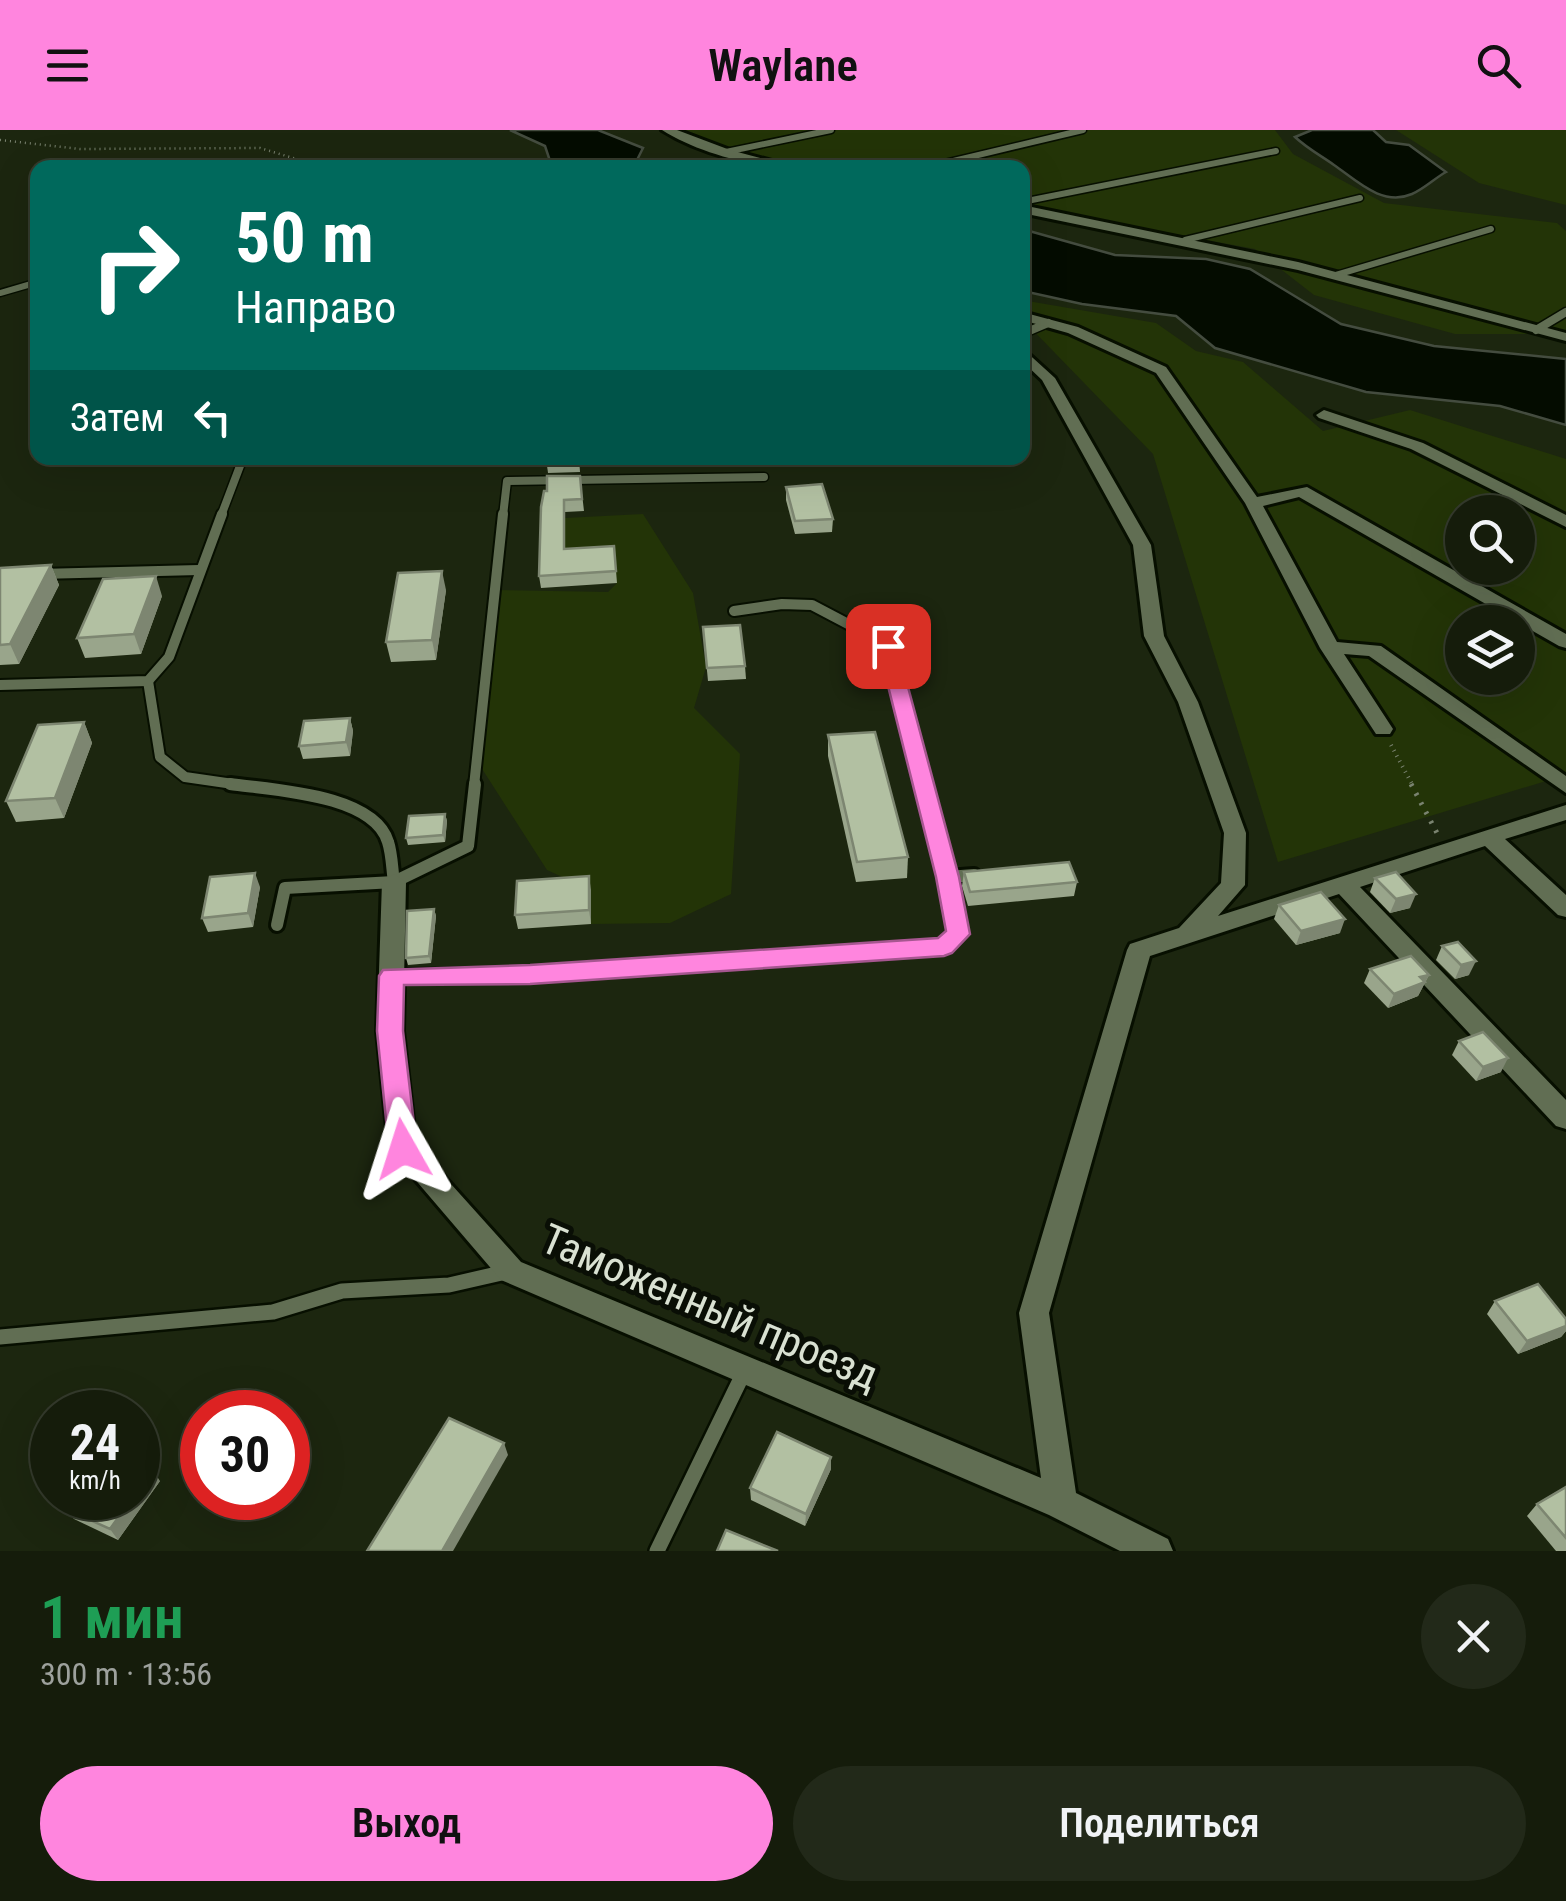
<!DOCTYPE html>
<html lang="ru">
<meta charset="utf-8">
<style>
:root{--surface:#151c0b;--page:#222919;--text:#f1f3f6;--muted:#9da19d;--line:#343a2c;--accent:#ff85de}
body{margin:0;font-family:"Roboto Condensed",sans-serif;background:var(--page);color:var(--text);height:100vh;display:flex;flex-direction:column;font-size:38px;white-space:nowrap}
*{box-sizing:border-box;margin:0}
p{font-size:32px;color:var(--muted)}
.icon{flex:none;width:55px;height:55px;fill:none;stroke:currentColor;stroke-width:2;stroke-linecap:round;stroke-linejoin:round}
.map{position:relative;height:1421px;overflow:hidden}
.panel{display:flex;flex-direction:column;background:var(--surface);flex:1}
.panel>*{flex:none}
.hud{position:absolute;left:30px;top:30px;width:1000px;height:305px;border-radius:20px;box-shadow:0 10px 40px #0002,0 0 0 2px var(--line);background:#00695c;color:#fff;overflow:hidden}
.buttons{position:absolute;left:1445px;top:365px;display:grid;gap:20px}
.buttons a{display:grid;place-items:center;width:90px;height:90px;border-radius:50%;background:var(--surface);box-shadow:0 10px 40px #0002,0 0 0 2px var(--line);font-size:50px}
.speed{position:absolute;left:30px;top:1260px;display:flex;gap:20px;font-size:50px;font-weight:700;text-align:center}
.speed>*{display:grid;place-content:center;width:130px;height:130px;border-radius:50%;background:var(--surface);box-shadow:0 10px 40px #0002,0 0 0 2px var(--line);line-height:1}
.speed small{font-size:25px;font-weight:400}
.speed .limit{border:15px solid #d22;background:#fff;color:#111}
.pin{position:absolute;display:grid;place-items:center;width:85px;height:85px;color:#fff;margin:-42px;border-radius:20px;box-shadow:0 5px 15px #0006}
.me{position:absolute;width:110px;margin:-55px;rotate:354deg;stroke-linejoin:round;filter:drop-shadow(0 0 8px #0008)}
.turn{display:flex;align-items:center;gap:35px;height:210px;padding:0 40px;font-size:45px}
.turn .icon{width:130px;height:130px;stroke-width:2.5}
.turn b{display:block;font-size:70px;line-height:85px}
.then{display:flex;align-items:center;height:95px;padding:0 40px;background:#0003;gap:20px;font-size:38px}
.round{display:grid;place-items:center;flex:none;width:105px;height:105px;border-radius:52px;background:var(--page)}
.headline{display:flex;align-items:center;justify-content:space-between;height:170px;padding:0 40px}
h1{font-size:60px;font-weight:600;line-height:75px;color:#1e9e55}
.button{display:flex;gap:20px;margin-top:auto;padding:20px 40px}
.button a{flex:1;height:115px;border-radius:60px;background:var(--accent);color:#111;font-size:40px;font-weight:600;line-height:115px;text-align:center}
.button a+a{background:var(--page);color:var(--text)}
header{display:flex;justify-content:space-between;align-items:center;height:130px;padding:0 40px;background:var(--accent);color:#111;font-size:45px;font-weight:600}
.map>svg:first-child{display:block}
.green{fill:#233407;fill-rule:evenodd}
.water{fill:#040c00;stroke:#444c3f;stroke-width:2.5}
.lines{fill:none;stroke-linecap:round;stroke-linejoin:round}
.lane-far4-casing{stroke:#070f00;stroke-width:9}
.lane-far3-casing{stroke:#070f00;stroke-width:11}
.lane-far2-casing{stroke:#070f00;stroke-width:14}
.lane-far1-casing{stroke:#070f00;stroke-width:18}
.lane-casing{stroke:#070f00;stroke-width:20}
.street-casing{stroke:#070f00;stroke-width:6}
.path-far2{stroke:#7a8370;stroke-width:2.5;stroke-dasharray:1 4;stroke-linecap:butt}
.path-far1{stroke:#7a8370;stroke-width:4;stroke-dasharray:1 5;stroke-linecap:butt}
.path{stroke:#7a8370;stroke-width:5;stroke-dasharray:2.5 8;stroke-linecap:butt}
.lane-far4{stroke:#616e53;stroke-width:6}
.lane-far3{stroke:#616e53;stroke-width:8}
.lane-far2{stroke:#616e53;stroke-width:10}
.lane-far1{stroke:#616e53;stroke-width:12}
.lane{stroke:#616e53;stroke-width:15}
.street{fill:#616e53;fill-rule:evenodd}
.wall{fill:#99a58b}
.shaded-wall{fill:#7d8671}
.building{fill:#b2c0a2;stroke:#7d8671;stroke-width:2.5}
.route{fill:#ff85de;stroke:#a65690;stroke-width:2.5}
.labels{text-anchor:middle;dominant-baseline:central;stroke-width:10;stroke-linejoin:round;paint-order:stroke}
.near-street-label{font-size:42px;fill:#d9e1d2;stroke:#090e05}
</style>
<header><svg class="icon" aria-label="menu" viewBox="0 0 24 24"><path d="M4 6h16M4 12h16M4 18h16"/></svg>Waylane<svg class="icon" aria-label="search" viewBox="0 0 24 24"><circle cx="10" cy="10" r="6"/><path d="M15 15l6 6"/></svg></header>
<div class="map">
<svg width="1566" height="1421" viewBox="0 0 1566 1421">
<rect width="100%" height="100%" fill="#1c260f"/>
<!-- green -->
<g class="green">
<path d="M680,0H1275L1293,24L1384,73L1557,93L1566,101V204H1455L1314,165L1255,119L1023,76L1022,38L805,37L747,25Z"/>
<path d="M1396,0H1566V75L1479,53Z"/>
<path d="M1022,170L1156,193L1196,221L1243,232L1323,301L1410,280L1566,329V645L1278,732L1153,324L1023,190ZM1462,382H1518V438H1462ZM1462,492H1518V548H1462Z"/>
<path d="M643,384L693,463L706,537L694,578L740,624L731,764L670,793L591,794V760L547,740L477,631L495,460L608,462L617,453L565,428V388Z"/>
</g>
<!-- water -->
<g class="water">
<path d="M510,0H598L643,18L635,34L642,37H552L545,16Z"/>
<path d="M1312,0H1373L1386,12L1409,15L1446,42C1435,48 1424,59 1412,64C1382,77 1356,50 1334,35C1320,25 1308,19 1295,7Z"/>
<path d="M1022,99L1115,125L1206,129L1250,139L1341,194L1434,216L1566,229V295L1500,276L1366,262L1215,218L1176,186L1082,174L1023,161Z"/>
</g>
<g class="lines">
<defs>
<g id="lane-far4">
<path d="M726,22L831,0"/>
<path d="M924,38L1083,0"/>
<path d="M1022,72L1276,21"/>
<path d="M1185,110L1360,68"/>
<path d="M1336,145L1491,99"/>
<path d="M0,163L38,152"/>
</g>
<g id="lane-far3">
<path d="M1536,200L1566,182"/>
<path d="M1022,204L1048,193"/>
<path d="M221,386L243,328"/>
<path d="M503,386L507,351L764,347"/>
</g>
<g id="lane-far2">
<path d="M39,444L199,440"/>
<path d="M734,481L782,474L812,475L888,515L925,656"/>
<path d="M148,551L160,627L185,647L247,656"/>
<path d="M0,555L148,551L169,527L222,384"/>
<path d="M474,656L503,384"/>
</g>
<g id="lane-far1">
<path d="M230,654C273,660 374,664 388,712C392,724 392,739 394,752"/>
<path d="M924,654L948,747"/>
<path d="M277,795L285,758L394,752L468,716L475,654"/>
<path d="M392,846L530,845L944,817L958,804L948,747L974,745"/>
</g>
<g id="lane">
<path d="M0,1207L273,1182L342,1161L449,1155L510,1141"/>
<path d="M657,1421L745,1240"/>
</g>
<g id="street">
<path d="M662,0H677L730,20L798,38C755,38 698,23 662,0Z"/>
<path d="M1022,75L1298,132L1566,203V211L1298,140L1022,83Z"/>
<path d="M1022,182L1078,197L1166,237L1257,367L1307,357L1566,504V518L1559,516L1299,367L1263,376L1337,512L1381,516L1566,646V663L1369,526L1344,524L1393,599L1390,604H1376L1320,518L1245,373L1156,243L1068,203L1022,190Z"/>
<path d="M1022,218L1055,248L1151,415L1164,506L1198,572L1246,703L1245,755L1218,786L1566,675V690L1505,709L1566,765V787L1558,785L1485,716L1360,757L1566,970V999L1556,996L1339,764L1150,826L1049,1183L1076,1363L1168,1409L1173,1421H1120L1049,1385L501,1150L389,1019L377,901L382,752L394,744L406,752L403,901L416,1015L521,1132L1041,1348L1019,1183L1127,820L1130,814L1179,798L1221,753L1224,703L1178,572L1144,506L1133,415L1042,250L1022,231Z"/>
<path d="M1324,280L1423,313L1566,385V397L1411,319L1319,288L1316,285Z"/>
</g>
</defs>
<!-- lane-far4 casing -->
<use href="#lane-far4" class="lane-far4-casing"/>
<!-- lane-far3 casing -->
<use href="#lane-far3" class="lane-far3-casing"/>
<!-- lane-far2 casing -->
<use href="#lane-far2" class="lane-far2-casing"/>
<!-- lane-far1 casing -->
<use href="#lane-far1" class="lane-far1-casing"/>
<!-- lane casing -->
<use href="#lane" class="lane-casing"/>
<!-- street casing -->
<use href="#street" class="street-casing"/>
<!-- path-far2 -->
<path class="path-far2" d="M0,10L80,19L260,18L326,38"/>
<!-- path-far1 -->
<path class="path-far1" d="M1391,615L1413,656"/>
<!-- path -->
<path class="path" d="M1411,654L1437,703"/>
<!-- lane-far4 -->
<use href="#lane-far4" class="lane-far4"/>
<!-- lane-far3 -->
<use href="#lane-far3" class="lane-far3"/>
<!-- lane-far2 -->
<use href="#lane-far2" class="lane-far2"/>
<!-- lane-far1 -->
<use href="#lane-far1" class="lane-far1"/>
<!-- lane -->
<use href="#lane" class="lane"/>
<!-- street -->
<use href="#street" class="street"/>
</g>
<!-- wall -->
<g class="wall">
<path d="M546,328H579L580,342L548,343Z"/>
<path d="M580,346L584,381L565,382V419L614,416L617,453L541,458L539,446L547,361Z"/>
<path d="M786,357L833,389L832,402L795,404L786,370Z"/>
<path d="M51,435L59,455L19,534L0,535V438Z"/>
<path d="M446,460L436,530L391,532L386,512Z"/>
<path d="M162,466L141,524L85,528L77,508Z"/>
<path d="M704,510L745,536L746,549L708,551Z"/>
<path d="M350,588L353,601L350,626L303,629L299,616Z"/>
<path d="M84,592L92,613L64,688L16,692L6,671Z"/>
<path d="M828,605L908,727L907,748L856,752L828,626Z"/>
<path d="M445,684L447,691L445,712L408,715L406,708Z"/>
<path d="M1056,734L1077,752L1074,766L968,776L962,756L964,742Z"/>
<path d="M1375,748L1410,778L1390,783L1370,762Z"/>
<path d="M260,757L253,797L208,802L202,788Z"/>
<path d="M591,760V794L518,799L515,785Z"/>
<path d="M1279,775L1340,803L1296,815L1274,789Z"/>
<path d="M434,779L436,786L431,833L408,835L406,828Z"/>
<path d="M1442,816L1469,845L1455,849L1436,830Z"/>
<path d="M1370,839L1429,845L1418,866L1388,878L1364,853Z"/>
<path d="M1459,911L1501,942L1476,951L1452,925Z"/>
<path d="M1495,1171L1566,1189V1201L1561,1207L1518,1224L1487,1184Z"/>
<path d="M831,1339L805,1396L751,1370L750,1358Z"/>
<path d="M160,1351L118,1410L74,1389L64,1378Z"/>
<path d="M1566,1357V1421H1556L1527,1386L1537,1374Z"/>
</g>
<!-- shaded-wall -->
<g class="shaded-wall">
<path d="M51,435L59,455L19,534L10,514Z"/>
<path d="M442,441L446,460L436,530L432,510Z"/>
<path d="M156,446L162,466L141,524L134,504Z"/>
<path d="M350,588L353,601L350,626L346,612Z"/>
<path d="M84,592L92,613L64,688L55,668Z"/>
<path d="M445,684L447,691L445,712L443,705Z"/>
<path d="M255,743L260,757L253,797L248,783Z"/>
<path d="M589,746L591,760V794L589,780Z"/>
<path d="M1416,764L1410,778L1390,783L1396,769Z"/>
<path d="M434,779L436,786L431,833L429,826Z"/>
<path d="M1345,789L1340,803L1296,815L1301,801Z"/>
<path d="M1476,831L1469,845L1455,849L1461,835Z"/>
<path d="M1429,845L1418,866L1388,878L1394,864L1420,847Z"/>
<path d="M1508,928L1501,942L1476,951L1483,937Z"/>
<path d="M1566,1196V1201L1561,1207L1518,1224L1527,1211Z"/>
<path d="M504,1313L508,1325L453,1421H442Z"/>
<path d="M831,1327V1339L805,1396L806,1384Z"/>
<path d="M152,1339L160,1351L118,1410L110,1399L132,1368H138V1360Z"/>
</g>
<!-- building -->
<g class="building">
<rect x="546" y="328" width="33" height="2"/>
<path d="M547,346H580L582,369L564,370V419L614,416L616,441L539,446L541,377L544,361H547Z"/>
<path d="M822,354L833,389L795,391L786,357Z"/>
<path d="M51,435L10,514L0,515V438Z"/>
<path d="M442,441L432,510L386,512L398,443Z"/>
<path d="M156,446L134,504L77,508L103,449Z"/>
<path d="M740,495L745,536L707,538L703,497Z"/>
<path d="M350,588L346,612L299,616L304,591Z"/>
<path d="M84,592L55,668L6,671L38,595Z"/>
<path d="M875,602L908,727L857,732L828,605Z"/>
<path d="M445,684L443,705L406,708L409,686Z"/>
<path d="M1069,732L1077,752L970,762L964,742Z"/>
<path d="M1396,742L1416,764L1396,769L1375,748Z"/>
<path d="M255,743L248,783L202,788L210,747Z"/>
<path d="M589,746V780L515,785L517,751Z"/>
<path d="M1321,762L1345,789L1301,801L1279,775Z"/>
<path d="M434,779L429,826L406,828L407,781Z"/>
<path d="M1458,812L1476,831L1461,835L1442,816Z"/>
<path d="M1411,826L1429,845L1420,847L1425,852L1394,864L1370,839Z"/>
<path d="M1483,902L1508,928L1483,937L1459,911Z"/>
<path d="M1538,1154L1566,1189V1196L1527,1211L1495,1171Z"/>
<path d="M449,1288L504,1313L442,1421H367Z"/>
<path d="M777,1302L831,1327L806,1384L750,1358Z"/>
<path d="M138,1333L152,1339L138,1360Z"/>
<path d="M1566,1357V1408L1537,1374Z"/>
<path d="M72,1368H132L110,1399L64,1378Z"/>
<path d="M726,1400L778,1421H717Z"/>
</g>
<!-- route -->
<path class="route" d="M888,510L897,516L959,747L970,804L952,823L944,826L530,854L404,855L403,901L417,1019L413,1027L403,1031L393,1027L389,1019L377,901L379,846L383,840L530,835L938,808L946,801L936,747L878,516Z"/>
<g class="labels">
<!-- near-street labels -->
<g class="near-street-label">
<text transform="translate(710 1177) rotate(23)">Таможенный проезд</text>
</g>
</g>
</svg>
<div class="buttons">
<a><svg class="icon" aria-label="search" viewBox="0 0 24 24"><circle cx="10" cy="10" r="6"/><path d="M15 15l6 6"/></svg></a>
<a><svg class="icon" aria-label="layers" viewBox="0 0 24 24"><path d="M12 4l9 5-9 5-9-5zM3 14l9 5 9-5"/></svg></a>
</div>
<div class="speed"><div>24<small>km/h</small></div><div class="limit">30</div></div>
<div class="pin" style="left:888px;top:516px;background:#d93025"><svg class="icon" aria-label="arrive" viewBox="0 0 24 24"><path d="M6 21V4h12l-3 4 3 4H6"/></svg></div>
<svg class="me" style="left:403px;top:1019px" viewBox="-20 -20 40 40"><path d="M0-17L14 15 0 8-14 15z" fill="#ff85de" stroke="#fff" stroke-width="4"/></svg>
<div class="hud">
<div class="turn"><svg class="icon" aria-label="right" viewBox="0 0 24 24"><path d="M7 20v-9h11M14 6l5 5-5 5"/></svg><div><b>50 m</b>Направо</div></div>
<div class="then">Затем<svg class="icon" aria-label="left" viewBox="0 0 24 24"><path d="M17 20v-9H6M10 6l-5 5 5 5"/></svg></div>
</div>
</div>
<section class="panel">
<div class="headline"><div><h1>1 мин</h1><p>300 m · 13:56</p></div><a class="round"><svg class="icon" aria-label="close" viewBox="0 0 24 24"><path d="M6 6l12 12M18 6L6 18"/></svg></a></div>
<div class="button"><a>Выход</a><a>Поделиться</a></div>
</section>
